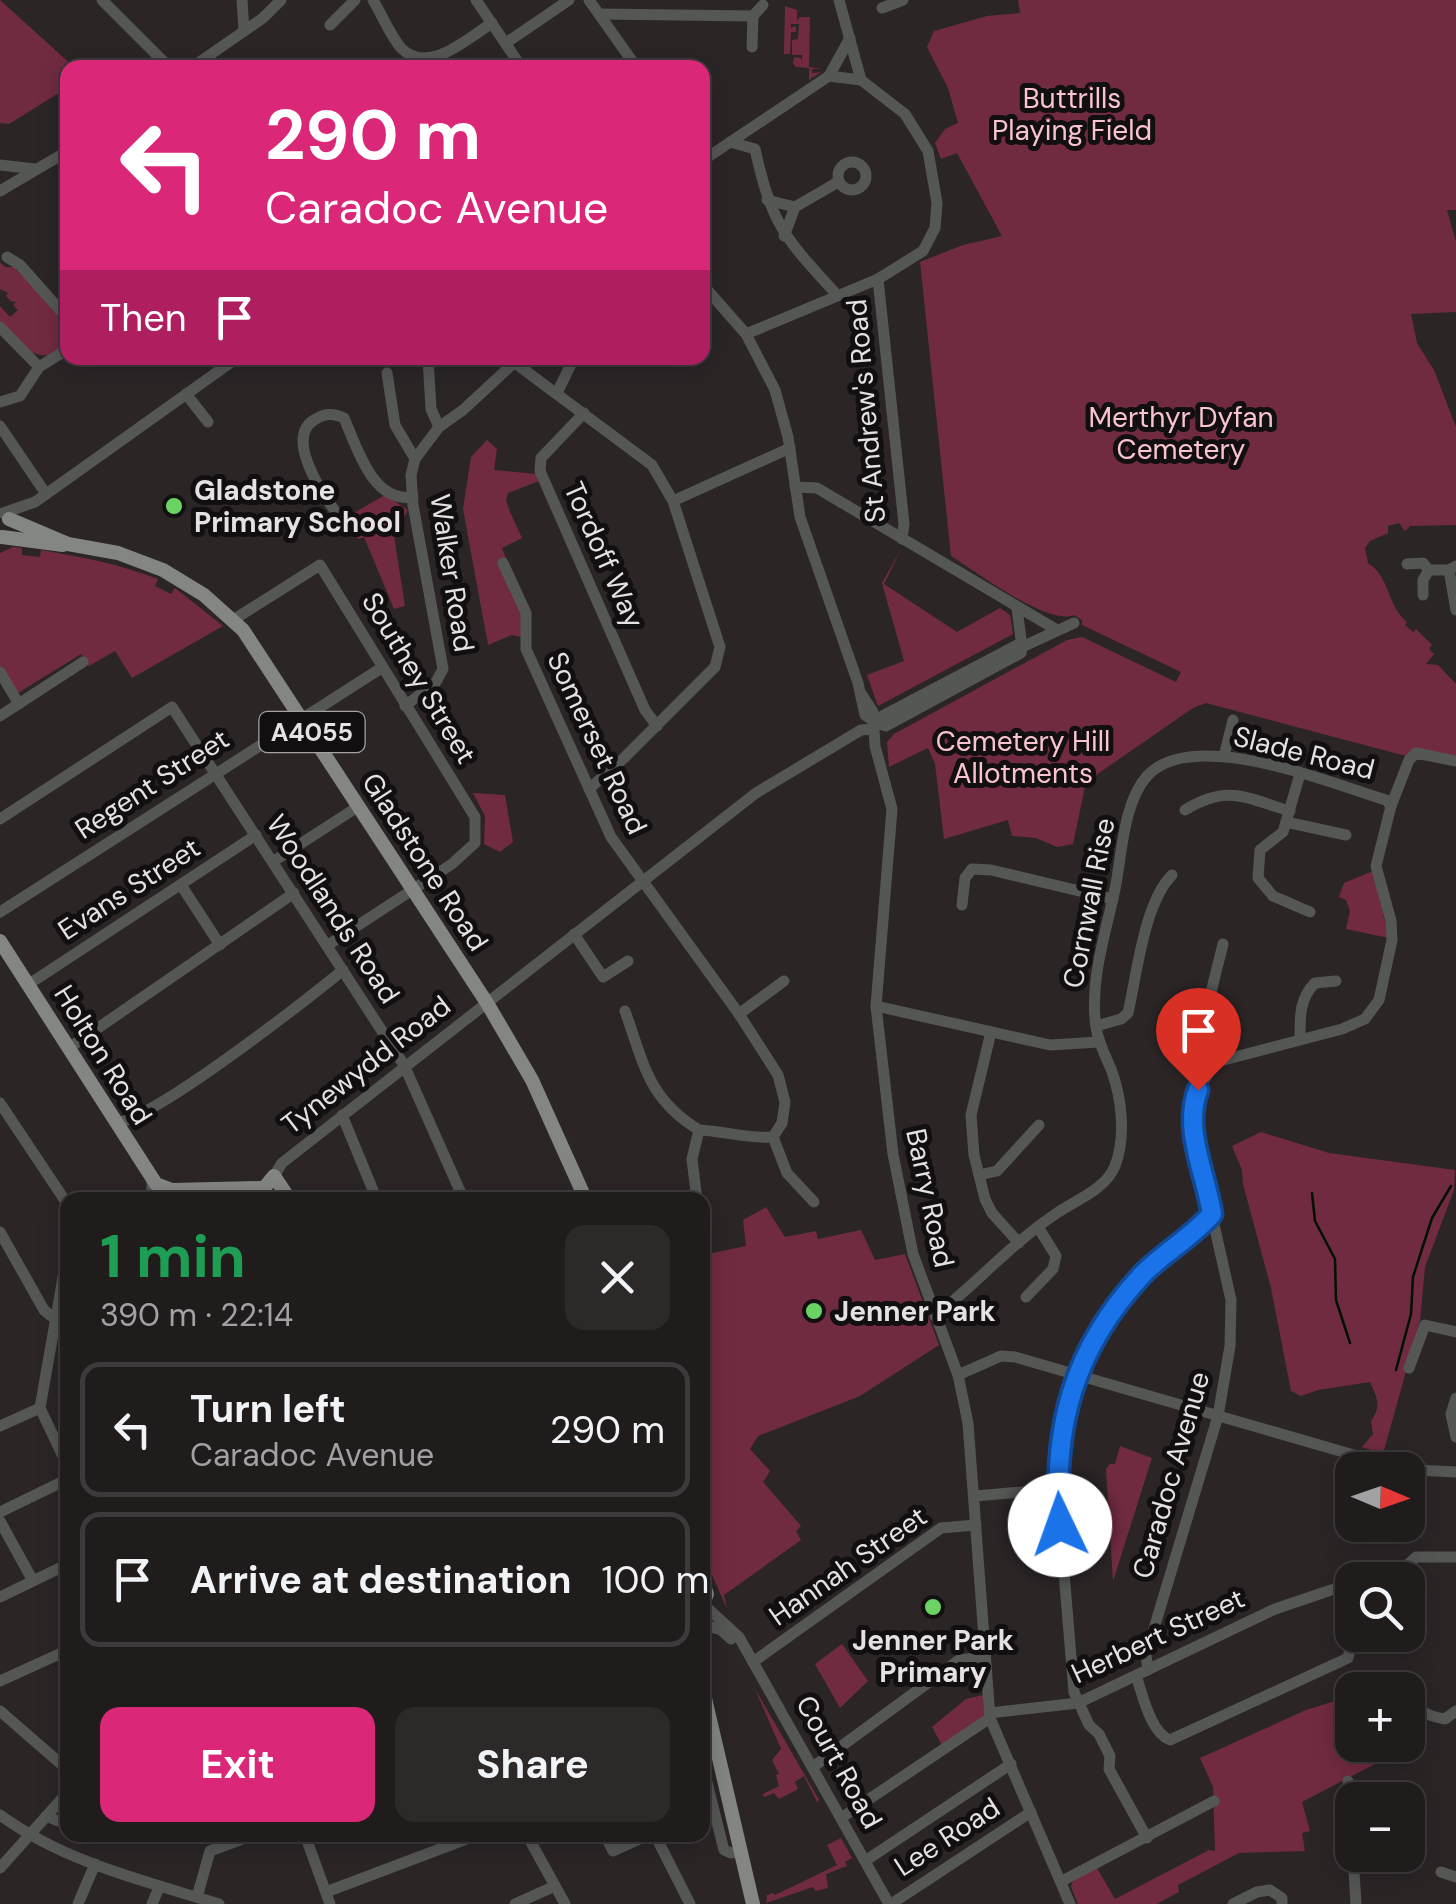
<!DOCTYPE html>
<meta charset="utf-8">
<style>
:root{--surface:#201c1c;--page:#2d2929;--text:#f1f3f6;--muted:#a2a1a3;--line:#3d3a3b;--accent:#db2777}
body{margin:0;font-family:"DM Sans",sans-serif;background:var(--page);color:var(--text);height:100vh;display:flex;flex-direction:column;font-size:38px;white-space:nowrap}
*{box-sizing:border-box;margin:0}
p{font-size:32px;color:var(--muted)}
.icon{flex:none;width:55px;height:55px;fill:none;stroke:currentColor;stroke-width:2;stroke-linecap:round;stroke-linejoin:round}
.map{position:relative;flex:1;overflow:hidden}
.details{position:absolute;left:60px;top:1192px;width:650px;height:650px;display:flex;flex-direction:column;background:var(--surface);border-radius:20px;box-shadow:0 5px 25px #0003,0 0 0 2px var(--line)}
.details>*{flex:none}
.banner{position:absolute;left:60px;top:60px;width:650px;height:305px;border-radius:20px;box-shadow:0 5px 25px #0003,0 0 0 2px var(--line);background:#db2777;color:#fff;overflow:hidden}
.needle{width:65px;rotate:92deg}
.controls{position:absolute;left:1335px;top:1452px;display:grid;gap:20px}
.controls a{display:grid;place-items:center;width:90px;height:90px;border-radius:20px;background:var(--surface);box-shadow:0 5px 25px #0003,0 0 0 2px var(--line);font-size:50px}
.pin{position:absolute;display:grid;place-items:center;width:85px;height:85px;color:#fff;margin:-102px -42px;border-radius:50% 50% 50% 0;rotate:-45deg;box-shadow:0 0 10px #0007}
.pin .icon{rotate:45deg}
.me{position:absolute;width:110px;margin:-55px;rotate:357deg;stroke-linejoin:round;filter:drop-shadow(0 0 8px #0008)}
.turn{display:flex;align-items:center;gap:35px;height:210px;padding:0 40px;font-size:45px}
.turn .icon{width:130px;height:130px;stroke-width:2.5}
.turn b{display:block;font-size:70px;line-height:85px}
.then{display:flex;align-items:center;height:95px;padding:0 40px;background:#0003;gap:20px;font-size:38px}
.round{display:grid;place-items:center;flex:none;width:105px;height:105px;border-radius:20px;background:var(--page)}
.headline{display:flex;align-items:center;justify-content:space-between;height:170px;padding:0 40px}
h1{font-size:60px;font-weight:700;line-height:75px;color:#1e9e55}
.cta{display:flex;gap:20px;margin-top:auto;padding:20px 40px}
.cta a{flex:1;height:115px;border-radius:20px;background:var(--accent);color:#fff;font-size:40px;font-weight:700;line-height:115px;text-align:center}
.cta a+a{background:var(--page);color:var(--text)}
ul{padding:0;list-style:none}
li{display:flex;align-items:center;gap:30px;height:135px;margin:0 20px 15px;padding:0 20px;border:5px solid var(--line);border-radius:20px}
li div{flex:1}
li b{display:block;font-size:38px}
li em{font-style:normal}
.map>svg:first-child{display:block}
.green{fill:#712b40}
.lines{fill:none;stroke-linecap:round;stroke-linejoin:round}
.stream{stroke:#011201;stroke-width:2.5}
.minor{stroke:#555755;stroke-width:11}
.major{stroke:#838682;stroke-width:14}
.route-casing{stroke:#114b97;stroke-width:25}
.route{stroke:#1a73e8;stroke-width:18}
.poi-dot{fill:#6ad363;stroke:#120f10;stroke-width:4}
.labels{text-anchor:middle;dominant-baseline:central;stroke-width:10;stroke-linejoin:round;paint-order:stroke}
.shield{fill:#120f10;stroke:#a6a3a4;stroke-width:2.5}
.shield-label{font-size:25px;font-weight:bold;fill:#e6e2e3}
.park-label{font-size:28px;fill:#f9c3cf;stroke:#120f10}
.street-label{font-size:28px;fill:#e6e2e3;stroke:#120f10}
.poi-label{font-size:28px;font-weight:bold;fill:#e6e2e3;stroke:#120f10;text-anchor:start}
</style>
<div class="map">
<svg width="1456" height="1904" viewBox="0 0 1456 1904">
<rect width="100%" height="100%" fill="#2b2526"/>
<!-- green -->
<g class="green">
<path d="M0,0L74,67L68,68L67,88L9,124L0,123Z"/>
<path d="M1018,0H1456V210H1447L1456,242V312L1411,314L1417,343L1434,370L1456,427V525L1410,526L1405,531L1399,523L1388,526V533L1370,541L1365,548L1368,563C1390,577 1387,606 1407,622L1405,625L1413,632L1416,629L1432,645L1429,649L1434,654L1426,664L1438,665L1456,684V757L1406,756L1206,703L1193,708L1086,782L1073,844L1057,847L1036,838L1012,836L1008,820L944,839L935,764L928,748L889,767L887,742L894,734L1067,640L1082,637L1176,682L1181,672L1082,625V620L1074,615C1047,626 977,572 951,556L920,262L963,245L1002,236L957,153L941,159L935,143L945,129L958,123L948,88L927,47L934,31L987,16L1020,13Z"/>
<path d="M785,6L797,10V21L800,17H810L809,67L822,69H812V73L821,72L809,80V68L796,67L793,63L794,57L801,58L802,63V55H792V40L798,39L799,24H791V28L796,26V32H791L790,54H784Z"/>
<path d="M0,262L5,267H14L67,323C67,345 57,363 31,352C20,347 9,332 0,324V306L10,317L18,310L13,305L16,302L11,301L6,296L8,293L0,289Z"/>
<path d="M487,440L497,449L494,470L536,474L539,481L508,493L506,500L510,512L522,538L502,548L506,558L500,561L522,610L521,637L512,635L488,645L463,509L471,457Z"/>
<path d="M385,495L408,510L394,536L405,606L394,609L364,537L358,539L347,517Z"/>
<path d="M13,547L22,548V555L40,557L41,550C82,557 119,564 158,579L155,586L171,594L175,588L223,626L132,678L115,651L89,666L81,654L18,693L0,666V553Z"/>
<path d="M901,549L884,584L957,632L1000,608L1010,615L1013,634L878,706L867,675L904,661L882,583Z"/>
<path d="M473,793L505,795L513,842L500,852L484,844L485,816Z"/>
<path d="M1373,871L1389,938L1346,929L1350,911L1346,900L1339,897L1344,883Z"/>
<path d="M1261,1132L1329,1153L1455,1170L1454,1190L1425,1267L1420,1321L1383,1454L1362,1447L1373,1434L1371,1421C1382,1406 1377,1397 1370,1382L1318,1390L1301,1396L1291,1391L1271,1288L1243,1184L1242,1170L1232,1146Z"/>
<path d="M766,1207L785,1237L816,1231L818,1239L861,1230L875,1260L905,1254L939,1345L860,1396L758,1436L750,1449L770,1471L763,1482L801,1526L796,1531L801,1540L724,1595L727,1609L709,1568L704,1548L703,1255L746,1246L743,1220Z"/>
<path d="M1120,1446L1152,1458L1113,1581L1106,1469L1110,1464H1115Z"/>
<path d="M842,1644L868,1681L840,1708L815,1664Z"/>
<path d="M754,1687L819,1800L817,1802L804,1776L795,1782L798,1789L779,1799L774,1793L764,1797L763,1794L779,1786L776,1775L779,1774L772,1760L781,1749Z"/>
<path d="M983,1695L985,1719L943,1747L932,1727L966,1699Z"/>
<path d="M1338,1700L1352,1702V1745H1387L1392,1755L1302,1802L1310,1831L1302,1833L1305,1851L1239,1853L1178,1885L1179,1892L1157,1904H1078L1071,1887L1073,1880L1097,1868L1115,1899L1209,1850L1215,1851L1213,1787L1200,1758L1306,1710Z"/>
<path d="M841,1838L852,1858L845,1862L847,1866L826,1874L828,1888L816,1891L813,1887L766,1903L767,1895L773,1893L775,1895L837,1865L827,1845Z"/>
</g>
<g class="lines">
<!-- stream -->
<g class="stream">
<path d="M1312,1193L1315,1221L1335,1259L1336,1300L1350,1343"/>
<path d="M1396,1370L1411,1314L1413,1277L1432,1218L1451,1186"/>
</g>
<!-- minor -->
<g class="minor">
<path d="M102,0L170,68"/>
<path d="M242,0L244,31"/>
<path d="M373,0C382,15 390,35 401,48C428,76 468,38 492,23"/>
<path d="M476,0L522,68"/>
<path d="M589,0L637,68"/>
<path d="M882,8L903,0"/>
<path d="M599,14L753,16L752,47"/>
<path d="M753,16L763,5"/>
<path d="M330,25L355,0"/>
<path d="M506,43L569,0"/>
<path d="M679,65H690"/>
<path d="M191,68L263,18L281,0"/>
<path d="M829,76L850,38"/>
<path d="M730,142L755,149C772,226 785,238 837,295"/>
<path d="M702,161L829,76L861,80"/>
<circle cx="852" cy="176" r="14"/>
<path d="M0,165L35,169"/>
<path d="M0,191L68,151"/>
<path d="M767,200L795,207L838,182"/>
<path d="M784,236L795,207"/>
<path d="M7,257L20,265L68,319"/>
<path d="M878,279L904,524L902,539"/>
<path d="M702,284L746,334L775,390L788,437L800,517L858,683L865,715L872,720"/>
<path d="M0,327L39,367"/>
<path d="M746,334L878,279L923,251L935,228L937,203L928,151L905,114L861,80L839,0"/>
<path d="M428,358L431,409L439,427"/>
<path d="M515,363L652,465L673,501L720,647L715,667L624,758L589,789"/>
<path d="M387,373L395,425L415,459"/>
<path d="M557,393L574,358"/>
<path d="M186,394L208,422"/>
<path d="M0,402L20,396L39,367L68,349"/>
<path d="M584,413L541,458L540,471L645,710L657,726"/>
<path d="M0,426L46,494"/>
<path d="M795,487L817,488L1057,630"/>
<path d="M673,501L790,448"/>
<path d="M3,513L35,502L237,358"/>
<path d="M349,530C332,508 281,441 314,420C325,413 333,413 344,418C357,447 372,503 413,497"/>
<path d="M503,563L526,613V649L611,837L739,1014L778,1075L785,1102L782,1123L773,1137L787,1173L814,1202"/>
<path d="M1407,564L1423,563L1429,570H1449L1456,566"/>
<path d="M1449,570L1456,610"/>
<path d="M1423,595V580L1429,570"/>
<path d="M1017,608L1022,647"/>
<path d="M233,620L320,565L475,817V843L452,864L328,945"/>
<path d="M0,672L19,704"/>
<path d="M862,695L873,712L875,746L892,809L876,1006L893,1154L913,1254L958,1375L968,1423L990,1718L1070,1904"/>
<path d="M405,706L436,682L443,669L413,505L411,475L415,459L439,427L463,410L517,360"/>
<path d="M0,716L83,662"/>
<path d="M879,724L886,726L1021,653L1022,647"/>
<path d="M1224,756L1233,720"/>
<path d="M1300,774L1283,832L1260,850L1258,878L1273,896L1310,912"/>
<path d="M1185,810C1228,784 1246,798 1290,811"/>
<path d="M0,819L172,707L404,1065L464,1200"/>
<path d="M1286,822L1346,835"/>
<path d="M274,861L359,806"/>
<path d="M181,885L220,945"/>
<path d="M962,905L965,878L972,869L991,870L1113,899"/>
<path d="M0,912L383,667"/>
<path d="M574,934L603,977L628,961"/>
<path d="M29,984L256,835"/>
<path d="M876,1006L1050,1045L1099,1042"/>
<path d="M625,1011C644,1064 648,1099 699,1130L692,1159L697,1200"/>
<path d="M739,1014L784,981"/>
<path d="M1096,1026L1121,1019L1128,1013C1137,974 1144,903 1172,875"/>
<path d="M991,1032L971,1115L974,1155L985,1199L992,1213L1019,1243"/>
<path d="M1300,1039C1300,1017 1299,999 1315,983L1336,981"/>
<path d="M69,1048L294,893"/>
<path d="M1216,1062L1342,1029L1365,1019L1379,1000L1392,940L1391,921L1376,866L1391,806L1409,760L1416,753L1456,761"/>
<path d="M1216,1062C1197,1024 1214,984 1223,944"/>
<path d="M0,1103L68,1205"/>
<path d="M342,1115L377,1200"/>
<path d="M116,1122C145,1126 312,996 343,970"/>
<path d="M699,1130C724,1131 748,1139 773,1137"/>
<path d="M979,1175L997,1171L1039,1125"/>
<path d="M274,1176L282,1163L756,793L861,730L873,729L882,716L1017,645L1022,647L1074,623"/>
<path d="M152,1179V1200"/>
<path d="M0,1232L44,1310L51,1316L68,1318"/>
<path d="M68,1249L40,1408L68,1467"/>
<path d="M1026,1297L1053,1269L1056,1256L1038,1227"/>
<path d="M935,1316C977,1283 1013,1242 1057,1213C1076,1200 1106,1189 1115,1166C1126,1137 1122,1098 1111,1069C1105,1055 1098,1042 1096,1027C1089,979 1107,930 1116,884C1122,851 1124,802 1147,776C1193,726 1330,783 1386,800L1391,806"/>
<path d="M1409,1368L1425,1325L1456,1332"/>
<path d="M958,1375L1001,1356L1015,1357L1371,1460L1415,1470L1456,1472"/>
<path d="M1456,1398L1451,1414L1456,1437"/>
<path d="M0,1426L40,1408"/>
<path d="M975,1496L1057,1489"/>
<path d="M0,1512L68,1479"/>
<path d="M0,1521L33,1581"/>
<path d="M1399,1580L1404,1568L1416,1557H1456"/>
<path d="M0,1597L68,1564"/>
<path d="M703,1604L739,1637L889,1904"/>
<path d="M702,1624L721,1630L731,1639"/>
<path d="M753,1662L941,1528L976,1525"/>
<path d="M1148,1670L1146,1655L1218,1416L1230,1346L1231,1300L1192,1127L1196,1092L1216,1062"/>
<path d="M1136,1676C1143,1695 1150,1732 1170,1740L1348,1658L1353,1635"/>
<path d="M0,1681L68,1650"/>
<path d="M1406,1685C1416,1708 1420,1715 1445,1719L1456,1711"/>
<path d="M0,1711L68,1770"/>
<path d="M990,1713L1078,1703L1275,1609L1343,1586L1349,1600L1352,1628"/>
<path d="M702,1763L724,1850L731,1853L741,1852"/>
<path d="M813,1767L959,1660L984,1657"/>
<path d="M1348,1781L1352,1848"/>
<path d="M0,1815C64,1862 144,1881 219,1904"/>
<path d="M46,1816L58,1821H68"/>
<path d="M841,1818L990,1718"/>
<path d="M305,1835L330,1904"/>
<path d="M527,1835L565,1904"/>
<path d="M605,1835L613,1851L648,1835"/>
<path d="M655,1835L690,1904"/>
<path d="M1147,1838L1109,1769L1110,1756L1099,1734L1089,1725L1074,1692L1057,1489C1060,1418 1076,1355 1121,1300C1130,1290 1137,1279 1147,1271C1170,1252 1193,1237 1212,1214"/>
<path d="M1408,1841L1416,1840L1414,1816"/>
<path d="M1353,1855L1356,1904"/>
<path d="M865,1861L1011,1764"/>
<path d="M0,1868L68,1792"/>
<path d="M1441,1872L1456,1877"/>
<path d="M1062,1881L1214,1801"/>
<path d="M326,1892L477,1835"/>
<path d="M197,1897L210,1851L253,1835"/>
<path d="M78,1904L95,1864"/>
<path d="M152,1904L159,1888"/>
<path d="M515,1904L555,1886"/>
<path d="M891,1904L1031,1812"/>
<path d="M1233,1904L1257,1892L1270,1890L1282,1898V1904"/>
</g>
<!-- major -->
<g class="major">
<path d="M9,519L68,544L118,553L163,570L204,595L243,630L487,1003L532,1080L586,1200"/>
<path d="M2,537L63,545"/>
<path d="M0,941L156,1184L172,1190L260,1188L265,1187L274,1176L290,1200"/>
<path d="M702,1580L707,1594L703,1604"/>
<path d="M702,1669L704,1694L753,1904"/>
</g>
</g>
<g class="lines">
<defs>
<path id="route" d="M1060,1525C1052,1427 1074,1348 1142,1275C1163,1253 1191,1238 1212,1214C1206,1174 1183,1130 1198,1090"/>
</defs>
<!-- route casing -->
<use href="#route" class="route-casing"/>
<!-- route -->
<use href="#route" class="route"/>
</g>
<!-- markers -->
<g class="poi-dot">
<circle cx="174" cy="506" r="10"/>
<circle cx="814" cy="1311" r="10"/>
<circle cx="933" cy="1607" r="10"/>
</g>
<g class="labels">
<!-- shield labels -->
<rect class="shield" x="259.5" y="712" width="105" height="40" rx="8"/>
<g class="shield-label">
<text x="312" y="732">A4055</text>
</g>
<!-- park labels -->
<g class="park-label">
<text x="1072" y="98">Buttrills<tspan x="1072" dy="32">Playing Field</tspan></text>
<text x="1181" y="417">Merthyr Dyfan<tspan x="1181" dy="32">Cemetery</tspan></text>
<text x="1023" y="741">Cemetery Hill<tspan x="1023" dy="32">Allotments</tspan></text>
</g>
<!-- street labels -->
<g class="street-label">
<text transform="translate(866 411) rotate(-95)">St Andrew's Road</text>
<text transform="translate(604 555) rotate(66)">Tordoff Way</text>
<text transform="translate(452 573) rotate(81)">Walker Road</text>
<text transform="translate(419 678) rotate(59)">Southey Street</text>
<text transform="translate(597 743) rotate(65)">Somerset Road</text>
<text transform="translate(1304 753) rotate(14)">Slade Road</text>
<text transform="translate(152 784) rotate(-33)">Regent Street</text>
<text transform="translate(425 862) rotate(57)">Gladstone Road</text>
<text transform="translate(129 889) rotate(-33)">Evans Street</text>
<text transform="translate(1089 903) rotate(-79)">Cornwall Rise</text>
<text transform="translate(333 909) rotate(57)">Woodlands Road</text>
<text transform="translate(103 1055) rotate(58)">Holton Road</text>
<text transform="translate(366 1065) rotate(-38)">Tynewydd Road</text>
<text transform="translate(930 1198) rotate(78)">Barry Road</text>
<text transform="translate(1171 1475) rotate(-74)">Caradoc Avenue</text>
<text transform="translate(848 1566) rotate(-35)">Hannah Street</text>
<text transform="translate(1158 1636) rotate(-25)">Herbert Street</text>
<text transform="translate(839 1762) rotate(61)">Court Road</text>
<text transform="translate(947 1837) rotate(-33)">Lee Road</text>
</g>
<!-- poi labels -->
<g class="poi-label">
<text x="194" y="490">Gladstone<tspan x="194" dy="32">Primary School</tspan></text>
<text x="834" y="1311">Jenner Park</text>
<text x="933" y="1640" text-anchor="middle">Jenner Park<tspan x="933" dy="32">Primary</tspan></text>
</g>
</g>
</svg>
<div class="controls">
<a><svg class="needle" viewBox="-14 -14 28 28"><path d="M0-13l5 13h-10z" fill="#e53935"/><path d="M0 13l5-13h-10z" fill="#a2a1a3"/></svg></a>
<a><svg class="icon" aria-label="search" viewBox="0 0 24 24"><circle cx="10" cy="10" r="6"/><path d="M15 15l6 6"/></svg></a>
<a>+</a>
<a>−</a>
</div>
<div class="pin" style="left:1198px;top:1090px;background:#d93025"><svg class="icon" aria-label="arrive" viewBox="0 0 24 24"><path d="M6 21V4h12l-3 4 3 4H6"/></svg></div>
<svg class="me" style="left:1060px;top:1525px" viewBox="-20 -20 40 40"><circle r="19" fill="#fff"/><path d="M0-13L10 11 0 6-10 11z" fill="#1a73e8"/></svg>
<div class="banner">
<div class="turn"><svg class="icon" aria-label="left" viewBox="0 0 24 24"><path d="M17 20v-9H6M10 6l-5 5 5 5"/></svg><div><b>290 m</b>Caradoc Avenue</div></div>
<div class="then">Then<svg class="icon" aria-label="arrive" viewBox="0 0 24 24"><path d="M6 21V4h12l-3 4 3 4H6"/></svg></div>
</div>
<section class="details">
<div class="headline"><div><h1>1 min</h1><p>390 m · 22:14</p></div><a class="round"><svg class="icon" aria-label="close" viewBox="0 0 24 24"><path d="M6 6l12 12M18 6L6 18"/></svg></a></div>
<ul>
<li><svg class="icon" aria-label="left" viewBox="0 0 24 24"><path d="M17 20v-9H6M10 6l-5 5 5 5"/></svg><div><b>Turn left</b><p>Caradoc Avenue</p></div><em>290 m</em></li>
<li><svg class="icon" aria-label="arrive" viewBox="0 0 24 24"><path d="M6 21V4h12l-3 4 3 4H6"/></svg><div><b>Arrive at destination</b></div><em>100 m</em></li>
</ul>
<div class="cta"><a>Exit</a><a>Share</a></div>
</section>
</div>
